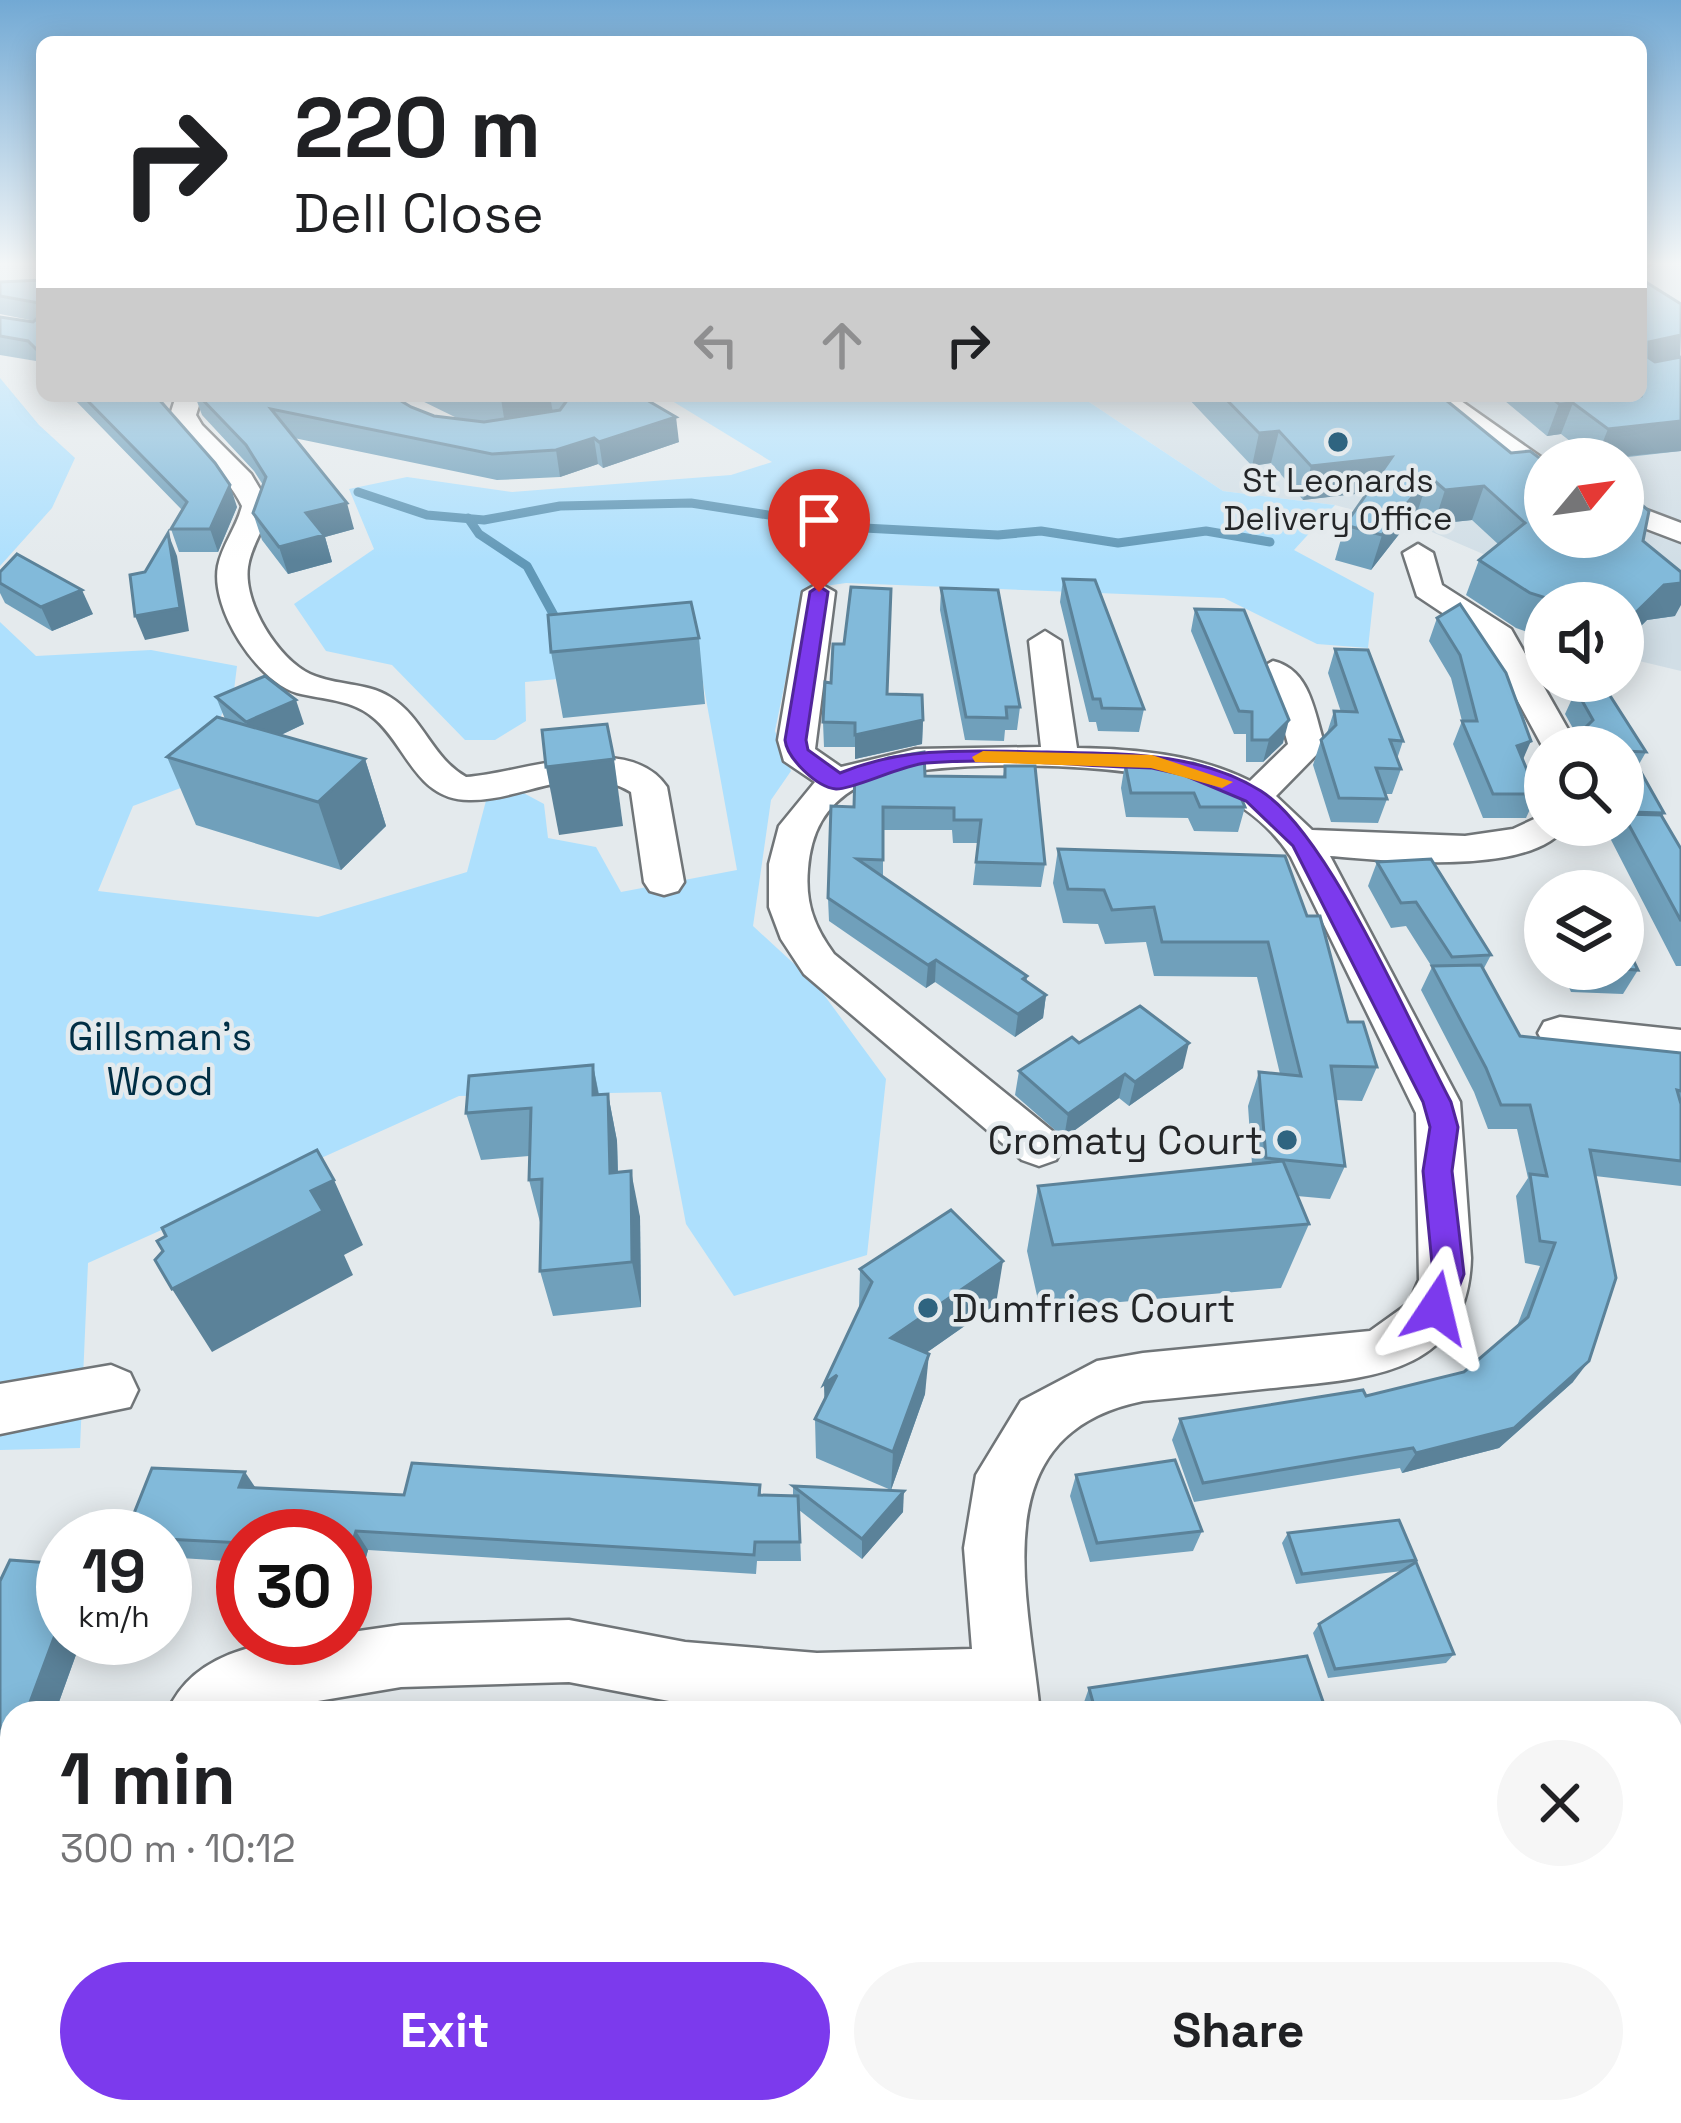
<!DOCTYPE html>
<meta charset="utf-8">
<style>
:root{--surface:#fff;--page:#f6f6f6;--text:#202124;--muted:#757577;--accent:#7c3aed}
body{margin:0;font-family:"Space Grotesk",sans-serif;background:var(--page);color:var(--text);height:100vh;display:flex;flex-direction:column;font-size:45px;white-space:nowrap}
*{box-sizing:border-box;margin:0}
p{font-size:39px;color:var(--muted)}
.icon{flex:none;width:66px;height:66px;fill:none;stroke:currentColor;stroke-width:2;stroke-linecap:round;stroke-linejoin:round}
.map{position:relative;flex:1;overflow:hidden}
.side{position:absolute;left:0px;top:1701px;width:1683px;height:423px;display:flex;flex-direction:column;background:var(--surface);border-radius:36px 36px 0 0;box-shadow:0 6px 30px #0003}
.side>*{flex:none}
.top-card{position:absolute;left:36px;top:36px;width:1611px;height:366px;border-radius:18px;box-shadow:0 6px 30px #0003;background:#fff;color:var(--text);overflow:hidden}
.needle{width:78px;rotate:61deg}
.controls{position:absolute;left:1524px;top:438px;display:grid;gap:24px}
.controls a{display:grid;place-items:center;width:120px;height:120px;border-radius:50%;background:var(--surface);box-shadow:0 6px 30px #0003;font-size:60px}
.speed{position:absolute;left:36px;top:1509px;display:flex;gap:24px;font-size:60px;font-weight:700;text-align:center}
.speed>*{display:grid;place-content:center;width:156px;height:156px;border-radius:50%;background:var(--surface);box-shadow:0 6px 30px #0003;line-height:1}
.speed small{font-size:30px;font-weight:400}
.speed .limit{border:18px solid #d22;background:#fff;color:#111}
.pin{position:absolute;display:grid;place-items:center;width:102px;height:102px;color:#fff;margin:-123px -51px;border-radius:50% 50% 50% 0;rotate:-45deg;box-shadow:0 0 12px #0007}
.pin .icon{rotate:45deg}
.me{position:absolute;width:132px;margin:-66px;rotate:10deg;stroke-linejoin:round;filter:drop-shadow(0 0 9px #0008)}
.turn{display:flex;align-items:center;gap:42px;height:252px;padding:0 60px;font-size:54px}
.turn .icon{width:156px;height:156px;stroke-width:2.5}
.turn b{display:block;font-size:84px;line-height:102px}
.lanes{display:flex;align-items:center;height:114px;padding:0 60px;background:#0003;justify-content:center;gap:60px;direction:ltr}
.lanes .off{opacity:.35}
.round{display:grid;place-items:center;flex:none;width:126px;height:126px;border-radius:63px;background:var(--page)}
.summary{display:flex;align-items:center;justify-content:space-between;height:204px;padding:0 60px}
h1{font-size:72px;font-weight:700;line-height:90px}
.button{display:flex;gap:24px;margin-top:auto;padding:24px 60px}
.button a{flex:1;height:138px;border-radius:72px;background:var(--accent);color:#fff;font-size:48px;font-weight:700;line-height:138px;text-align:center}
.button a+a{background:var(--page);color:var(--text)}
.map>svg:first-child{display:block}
.built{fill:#d1dee6;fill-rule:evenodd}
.green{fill:#aee0fd}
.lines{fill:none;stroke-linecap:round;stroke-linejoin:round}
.stream{stroke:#6198b7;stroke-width:9}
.minor-casing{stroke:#707578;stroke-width:5}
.minor{fill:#fff;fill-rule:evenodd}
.wall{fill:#70a0bb}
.shaded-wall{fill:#5b8299}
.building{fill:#82bada;stroke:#5b8299;stroke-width:3}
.route{fill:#7c3aed;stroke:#51269a;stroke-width:3}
.slow{fill:#f59e0b}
.poi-dot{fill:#2f6480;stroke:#e4eaed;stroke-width:4.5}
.labels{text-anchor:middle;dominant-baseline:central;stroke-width:9;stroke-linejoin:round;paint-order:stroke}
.far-poi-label{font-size:33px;fill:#242628;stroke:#e4eaed}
.park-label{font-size:39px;fill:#002e44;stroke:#e4eaed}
.poi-label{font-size:39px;fill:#242628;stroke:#e4eaed;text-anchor:end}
</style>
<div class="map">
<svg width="1681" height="2123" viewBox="0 0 1681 2123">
<rect width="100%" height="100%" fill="#e4eaed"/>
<!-- built -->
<path class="built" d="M1641,263H1681V671L1635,660L1623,648V603L1548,582L1432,532L1335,505L1223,491L1080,396H1641ZM1545,459H1623V537H1545Z"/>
<!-- green -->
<g class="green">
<path d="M0,378L39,425L75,458L52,508L0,566Z"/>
<path d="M664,396H1080L1223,491L1335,505L1294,550L1374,593L1368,648L1317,644L1224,598L846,583L804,589L775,731L791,771L771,800L753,926L816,984L886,1079L867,1255L734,1296L686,1224L661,1092L459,1096L88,1263L80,1448L0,1450V622L36,656L151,650L237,666L234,690L186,786L133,806L98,891L318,917L467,872L487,797L518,790L544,804L548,838L596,847L621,892L737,870L700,666L525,682L526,721L495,740H465L392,665L326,651L294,604L374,549L349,489L407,477L512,492L731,475L772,462Z"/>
</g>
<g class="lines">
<!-- stream -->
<g class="stream">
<path d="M358,492L427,515L484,520L560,506L691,503L845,527L998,535L1041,531L1118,543L1206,531L1270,542"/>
<path d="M468,518L479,534L527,566L557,621"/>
</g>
<defs>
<g id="minor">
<path d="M176,396H202L196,415L202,425L251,474L270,506C266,527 251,545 248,567C243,603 278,659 310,674C336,686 366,682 390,697C423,717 432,758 466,777C519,774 628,729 667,787L684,882L678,891L664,895L650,891L644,882L631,792C577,760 524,801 469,800C417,800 407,747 375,719C353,699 324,700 297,693C257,681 210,609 218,566C222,545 237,527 242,506C225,470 189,450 170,415Z"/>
<path d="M1424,396H1454L1545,460V481L1535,479Z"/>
<path d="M1623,501L1681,523V542L1623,520Z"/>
<path d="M1418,544L1433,553L1442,585L1511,629L1578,747H1545V751L1486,642L1417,596L1403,553Z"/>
<path d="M819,583L835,592L815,749L841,767L916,749L1041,747L1029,641L1045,631L1061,641L1077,748C1135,749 1196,754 1250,781L1288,744L1271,684L1256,671L1273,661C1311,670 1314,713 1325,746L1276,796L1312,830L1465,836L1513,829L1545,814V825H1567C1532,878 1385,860 1330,856L1460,1102L1471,1258C1468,1373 1372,1378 1282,1387C1236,1392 1189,1397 1143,1401C981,1434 1028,1592 1040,1713H778L685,1704L569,1682L401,1687L246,1713H167C195,1645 280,1638 345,1638V1633L401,1625L569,1620L685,1642L817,1653L972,1649L964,1548L976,1475L1021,1401L1097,1361L1143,1353L1370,1331L1409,1303L1419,1280L1416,1113L1291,857C1271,826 1241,803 1208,789C1145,762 916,754 857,787C824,806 811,833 808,869C805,903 814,927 834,954L1056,1134L1063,1147L1056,1160L1039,1166L1022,1160L804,974L781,939L769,907V864L779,826L815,782L784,761L778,740L803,592Z"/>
<path d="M1560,1017L1681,1030V1062L1544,1044L1538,1033L1544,1022Z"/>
<path d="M111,1365L130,1373L138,1390L130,1407L0,1434V1384Z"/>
<rect x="951" y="2112" width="76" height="11"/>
</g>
</defs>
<!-- minor casing -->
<use href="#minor" class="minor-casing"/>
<!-- minor -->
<use href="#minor" class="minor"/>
</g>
<!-- wall -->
<g class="wall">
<path d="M42,280V367L36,361L0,355V317L35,321L0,314V282Z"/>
<path d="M71,396H156L237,507L218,552H179L171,529L182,510Z"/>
<path d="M195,396H393L411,407L434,416L459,419L414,397L403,396H640L679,442L603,468L598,464L560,477L497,480L294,438L354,529L325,537L332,562L288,574L262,540L253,513L263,485L254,471L202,415Z"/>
<path d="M1186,396H1441L1511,453L1643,541L1675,616L1647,620L1623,644V603H1545V638L1516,628L1466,595L1479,560L1498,544L1472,520L1434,524L1418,510L1371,570L1335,560L1345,525L1368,492L1303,500L1271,463L1252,466Z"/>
<path d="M1499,396H1641L1681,451L1611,459H1593L1561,434L1547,436Z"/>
<path d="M0,572L93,614L52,631L5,603L0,593Z"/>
<path d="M1063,579L1144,709L1139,732L1098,731L1096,722H1089L1060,602Z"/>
<path d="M941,588L1020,707L1017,730H1005L1004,741L965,740L940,610Z"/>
<path d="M1195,609L1283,743L1263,762H1246V734H1234L1191,631Z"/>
<path d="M1437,618L1523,760L1537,794L1526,818H1483L1453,744L1462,721L1451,678L1429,641Z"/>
<path d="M699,638L705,704L563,718L551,652Z"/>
<path d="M1335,649L1403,741L1397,759L1401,769L1392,794H1385L1387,799L1378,823L1331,822L1313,765L1321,740L1327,733L1334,711L1341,712L1328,673Z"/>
<path d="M1576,690L1646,752L1638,766L1664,813L1662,817L1681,849V966H1676L1610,838L1613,832L1610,825H1623V747H1577L1580,741L1565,714Z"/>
<path d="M888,694L923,720L922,744L855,759V747H824L823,722Z"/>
<path d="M216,697L304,724L281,735L365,759L386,826L341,870L196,825L167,757L225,719Z"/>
<path d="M1125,763L1245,807L1238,832L1194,831L1188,818L1126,817L1121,788Z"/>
<path d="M1005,766L1045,864L1041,887L973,885L978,843H953L952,830H883V877L1027,976V982L1046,995L1043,1018L1015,1037L935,982L926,988L829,921L828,898L854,807L925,776L1003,777Z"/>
<path d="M1058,849L1285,856L1348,1022L1377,1067L1362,1101L1336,1100L1345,1166L1330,1199L1297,1196L1309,1224L1281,1288L1040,1309L1027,1251L1038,1186L1252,1164L1248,1106L1259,1072L1280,1074L1257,977L1154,976L1146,942L1105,944L1098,924L1063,923L1053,883Z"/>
<path d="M1377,862L1491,955L1483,970L1520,1036L1681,1053V1186L1595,1176L1573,1382L1499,1448L1402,1473L1400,1468L1194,1502L1172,1440L1180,1419L1366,1396L1464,1372L1517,1326L1540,1266L1525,1263L1516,1196L1528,1178L1517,1129H1488L1474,1092L1421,990L1432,967L1406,926L1391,928L1368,886Z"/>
<path d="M1561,969H1623L1638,970L1623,994L1571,992Z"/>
<path d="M1079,1043L1183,1068L1129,1106L1119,1098L1064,1138L1015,1095L1019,1071Z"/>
<path d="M593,1065L599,1094H608L617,1141L618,1172L640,1217L641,1307L553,1316L540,1271L541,1226L529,1180V1156L481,1160L466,1113Z"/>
<path d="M860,1269L996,1304L926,1353L925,1394L891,1490L816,1458L815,1419L825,1399L859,1309Z"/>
<path d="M1076,1475L1202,1531L1193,1551L1090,1562L1070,1496Z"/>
<path d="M760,1485L761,1495L793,1496V1486L903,1512L862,1559L799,1510L801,1561H757L756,1574L368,1550L359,1583L345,1582V1536H243V1562L165,1557V1536L256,1488L404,1495Z"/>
<path d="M1399,1520L1454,1654L1446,1663L1328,1678L1313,1633L1319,1624L1402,1571L1296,1584L1282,1543L1288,1533Z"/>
<path d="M63,1564V1638H82L55,1713H12V1784L0,1783V1581Z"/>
<path d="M1089,1688L1327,1713H1085L1083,1705Z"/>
<path d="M0,1821L12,1822V1932L0,1931Z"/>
<path d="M1207,2112H1479L1483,2123H1277L1275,2117L1239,2123H1210Z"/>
<path d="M1584,2112H1660L1664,2123H1588Z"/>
</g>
<!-- shaded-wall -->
<g class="shaded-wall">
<path d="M1641,263H1656L1641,272Z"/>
<path d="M1681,335L1680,363L1641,371L1649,342Z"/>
<path d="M512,396H550L553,413L505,424L501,399Z"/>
<path d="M1573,403L1561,434L1547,436L1559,404Z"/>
<path d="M676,417L679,442L603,468L599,442Z"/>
<path d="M1681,421V451L1596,459L1608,429Z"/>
<path d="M1279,431L1271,463L1252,466L1259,433Z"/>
<path d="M594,438L598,464L560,477L556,450Z"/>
<path d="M1392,457L1382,491L1303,500L1311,466Z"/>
<path d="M1429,476L1418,510L1371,570L1382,535Z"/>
<path d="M230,485L237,507L218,552L210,529Z"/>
<path d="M1484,486L1472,520L1434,524L1445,490Z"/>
<path d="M347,503L354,529L325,537L332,562L288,574L279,547L306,513Z"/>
<path d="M168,533L177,556L189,631L145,640L135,616Z"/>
<path d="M1681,583V605L1675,616L1647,620L1623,644V627L1625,623L1664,585Z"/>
<path d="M82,590L93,614L52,631L41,607Z"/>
<path d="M296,700L304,724L255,747L246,722Z"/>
<path d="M923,720L922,744L855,759V735Z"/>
<path d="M1289,720L1283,743L1263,762L1269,740Z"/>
<path d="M1531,741L1521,764L1517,746Z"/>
<path d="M365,759L386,826L341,870L318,802Z"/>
<path d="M614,759L623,826L559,835L546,767Z"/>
<path d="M936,960L935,982L926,988L928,965Z"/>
<path d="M1046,995L1043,1018L1015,1037L1018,1014Z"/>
<path d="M1189,1043L1183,1068L1129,1106L1135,1082Z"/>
<path d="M593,1065L602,1113L593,1095Z"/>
<path d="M1125,1074L1119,1098L1064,1138L1068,1114Z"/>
<path d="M608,1094L617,1141L619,1219L610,1173Z"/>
<path d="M631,1171L640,1217L641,1307L632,1262Z"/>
<path d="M334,1180L363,1245L344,1255L353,1275L212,1352L172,1289L311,1191Z"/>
<path d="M1003,1261L996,1304L889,1379L891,1338Z"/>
<path d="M929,1354L925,1394L891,1490L893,1452Z"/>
<path d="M1589,1361L1573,1382L1499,1448L1402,1473L1416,1453Z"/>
<path d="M837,1375L825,1424L824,1384Z"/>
<path d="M245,1472L259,1493L239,1487Z"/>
<path d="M904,1491L903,1512L862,1559V1539Z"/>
<path d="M356,1531L368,1550L359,1583L346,1564Z"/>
<path d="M61,1619L63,1621V1638H82L55,1713H26Z"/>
<path d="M12,1751V1775L5,1771Z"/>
</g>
<!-- building -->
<g class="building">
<path d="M1641,279L1681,304V335L1649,342V358L1655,362L1681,357V421L1608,429L1573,403L1559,404L1549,396H1641Z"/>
<path d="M42,280V355L28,341L0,336V317L33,322L39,317V303L0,296V282Z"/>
<path d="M83,396H156L215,463L230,485L210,529H171L187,502Z"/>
<path d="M199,396H393L411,407L434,416L484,422L560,410L568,399L563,396H640L676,417L599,442L594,438L556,450L492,454L271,409L347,503L306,513L324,535L279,547L253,513L266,477L246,445Z"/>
<path d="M460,396H512L501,399H466Z"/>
<path d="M1223,396H1441L1511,453L1530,451L1545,462V537H1623V500L1635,499L1649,511L1643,541L1681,572V583L1664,585L1625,623L1623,622V603H1562L1530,593L1479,560L1525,523L1484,486L1445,490L1429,476L1382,535L1345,525L1392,457L1311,466L1279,431L1259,433Z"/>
<path d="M168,533L180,608L135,616L130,575L145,572Z"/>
<path d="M17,554L82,590L41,607L0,583V572Z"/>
<path d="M1063,579L1095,580L1144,709L1102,708L1100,699H1093Z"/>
<path d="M851,587L891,589L887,694L922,695L923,720L855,735V723L823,722L825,682L831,683L833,644H844Z"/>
<path d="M941,588L998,590L1020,707H1006L1007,718L966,717Z"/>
<path d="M691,602L699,638L551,652L548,615Z"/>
<path d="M1460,604L1506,673L1531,741L1517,746L1537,794H1493L1462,721H1477L1460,655L1437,618Z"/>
<path d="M1195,609L1244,610L1289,720L1269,740H1252V712L1239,711Z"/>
<path d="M1335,649L1368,650L1403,741L1390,740L1401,769L1376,768L1387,799L1339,798L1321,740L1336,725L1334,711L1357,712Z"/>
<path d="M265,676L296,700L246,722L216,697Z"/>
<path d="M1576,690L1607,691L1646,752L1623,751V747H1598L1586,727L1593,720Z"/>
<path d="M217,717L365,759L318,802L167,757Z"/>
<path d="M607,724L614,759L546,767L542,730Z"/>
<path d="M924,752L925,776L1005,777V766H1035L1045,864L976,862L981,820H954V808L883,807V860L857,859L1027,976L1023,979L1046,995L1018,1014L936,960L928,965L828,898L831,806L854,807L855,771L888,758Z"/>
<path d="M1623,757L1633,758L1664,813L1629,812L1623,801Z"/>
<path d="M1125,763H1193L1212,769L1233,779L1245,807H1200L1194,793H1131Z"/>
<path d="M1623,814L1661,815L1681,849V921Z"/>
<path d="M1058,849L1285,856L1307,916H1320L1348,1022H1363L1377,1067L1331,1066L1345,1166L1266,1158L1259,1072L1301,1076L1268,942H1162L1154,907L1112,910L1104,890L1068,889Z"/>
<path d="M1431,859L1491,955L1452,957L1416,902L1401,903L1377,862Z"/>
<path d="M1623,939L1638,970L1622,969Z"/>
<path d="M1481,965L1520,1036L1681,1053V1091L1677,1090L1681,1104V1161L1590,1150L1616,1278L1589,1361L1514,1428L1416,1453L1413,1448L1203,1483L1180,1419L1363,1390L1366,1396L1464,1372L1528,1317L1555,1243L1540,1241L1530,1174L1547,1176L1530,1105H1501L1486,1068L1432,966Z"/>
<path d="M1140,1006L1189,1043L1135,1082L1125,1074L1068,1114L1019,1071L1072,1037L1079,1043Z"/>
<path d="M593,1065V1095L608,1094L610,1173L631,1171L632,1262L540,1271L542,1179L529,1180L531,1108L466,1113L469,1076Z"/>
<path d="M317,1150L334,1180L311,1191L323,1211L172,1289L155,1260L163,1251L157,1241L166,1236L162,1228Z"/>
<path d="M1283,1161L1309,1224L1053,1245L1038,1186Z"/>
<path d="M951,1210L1003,1261L891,1338L929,1354L893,1452L815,1419L837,1375L824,1384L872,1282L860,1269Z"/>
<path d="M1175,1460L1202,1531L1097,1543L1076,1475Z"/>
<path d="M412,1463L760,1485L759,1495L798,1496L800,1542H755L754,1555L356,1531L346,1564L345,1536H243V1543L165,1539V1536H125L152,1468L245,1472L239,1487L404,1495Z"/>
<path d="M793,1486L904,1491L862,1539Z"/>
<path d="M1399,1520L1416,1560L1302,1574L1288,1533Z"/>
<path d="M10,1560L63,1564V1619H61L26,1713H12V1751L5,1771L0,1770V1581Z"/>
<path d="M1416,1562L1454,1654L1335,1669L1319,1624Z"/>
<path d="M1307,1656L1327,1713H1096L1089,1688Z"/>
<path d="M0,1821L12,1822V1922H0Z"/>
<path d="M764,2112H881L880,2123H763Z"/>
<path d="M1221,2112H1280L1223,2122Z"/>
<path d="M1290,2112H1479L1483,2123H1293Z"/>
<path d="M1598,2112H1660L1664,2123H1602Z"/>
</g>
<!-- sky -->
<linearGradient id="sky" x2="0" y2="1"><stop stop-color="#72a9d4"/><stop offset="0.47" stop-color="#f3f6f7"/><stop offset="1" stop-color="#f3f6f7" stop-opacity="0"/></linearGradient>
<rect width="1681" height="560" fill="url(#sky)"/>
<!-- route -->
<path class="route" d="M819,586L828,592L806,740L808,750L840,773C908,745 975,751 1047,752C1120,754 1197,751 1261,791C1329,834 1410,1025 1451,1102L1458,1127L1452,1171L1464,1274L1447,1318L1436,1322L1425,1318L1420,1308L1433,1274L1423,1171L1430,1127L1423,1102L1293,846L1246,801L1184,775L1152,768C1078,766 1000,757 926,763C902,765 852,790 836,789C816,787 787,758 785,740L810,592Z"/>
<!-- slow -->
<path class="slow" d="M983,751L1152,755L1233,782L1222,788L1151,768L975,762L972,757Z"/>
<!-- markers -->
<g class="poi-dot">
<circle cx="1338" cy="442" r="12"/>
<circle cx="1287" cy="1140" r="12"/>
<circle cx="928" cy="1308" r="12"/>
</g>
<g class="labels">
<!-- far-poi labels -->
<g class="far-poi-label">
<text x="1338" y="481">St Leonards<tspan x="1338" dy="38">Delivery Office</tspan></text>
</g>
<!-- park labels -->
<g class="park-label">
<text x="160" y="1036">Gillsman's<tspan x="160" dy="45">Wood</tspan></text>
</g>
<!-- poi labels -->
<g class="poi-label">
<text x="1263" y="1140">Cromaty Court</text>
<text x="952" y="1308" text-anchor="start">Dumfries Court</text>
</g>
</g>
</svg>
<div class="controls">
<a><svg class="needle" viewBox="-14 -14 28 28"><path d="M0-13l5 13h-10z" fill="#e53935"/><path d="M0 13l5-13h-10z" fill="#757577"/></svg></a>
<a><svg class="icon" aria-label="sound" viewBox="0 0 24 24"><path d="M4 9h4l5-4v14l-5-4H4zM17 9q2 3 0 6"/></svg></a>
<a><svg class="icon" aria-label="search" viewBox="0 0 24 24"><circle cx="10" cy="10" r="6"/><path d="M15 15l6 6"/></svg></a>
<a><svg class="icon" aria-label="layers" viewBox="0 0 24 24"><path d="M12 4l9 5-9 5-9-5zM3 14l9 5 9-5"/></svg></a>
</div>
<div class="speed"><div>19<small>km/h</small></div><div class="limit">30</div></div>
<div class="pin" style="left:819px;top:592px;background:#d93025"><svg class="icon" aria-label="arrive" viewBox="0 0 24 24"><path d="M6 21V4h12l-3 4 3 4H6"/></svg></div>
<svg class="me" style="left:1436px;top:1308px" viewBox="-20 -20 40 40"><path d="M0-17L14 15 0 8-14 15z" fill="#7c3aed" stroke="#fff" stroke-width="4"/></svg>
<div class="top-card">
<div class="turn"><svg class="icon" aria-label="right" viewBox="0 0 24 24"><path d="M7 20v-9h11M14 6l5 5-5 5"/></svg><div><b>220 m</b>Dell Close</div></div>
<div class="lanes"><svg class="icon off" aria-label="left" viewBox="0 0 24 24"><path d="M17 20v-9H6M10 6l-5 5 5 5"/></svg><svg class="icon off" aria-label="ahead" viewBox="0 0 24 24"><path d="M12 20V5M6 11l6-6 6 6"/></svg><svg class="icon" aria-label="right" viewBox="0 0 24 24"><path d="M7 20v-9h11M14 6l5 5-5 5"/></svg></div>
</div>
<section class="side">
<div class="summary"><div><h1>1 min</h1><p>300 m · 10:12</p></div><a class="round"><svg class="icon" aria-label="close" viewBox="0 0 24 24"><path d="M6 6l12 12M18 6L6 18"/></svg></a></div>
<div class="button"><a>Exit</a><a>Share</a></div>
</section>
</div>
